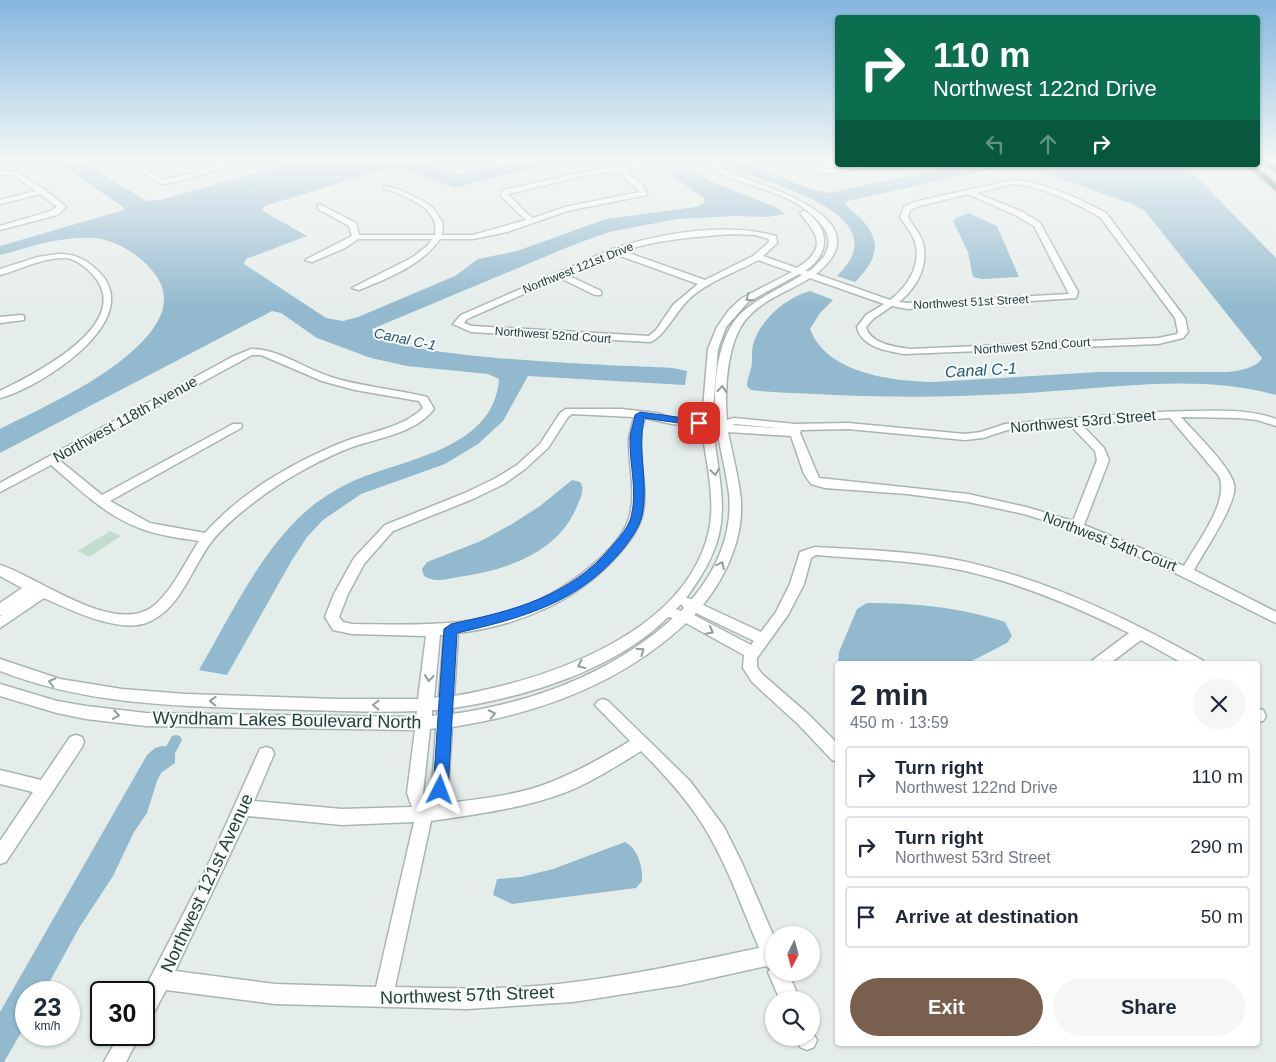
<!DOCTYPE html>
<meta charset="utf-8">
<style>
:root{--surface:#fff;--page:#f6f6f7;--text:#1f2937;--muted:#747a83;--line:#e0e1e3;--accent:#795f4d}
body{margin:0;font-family:Arial,sans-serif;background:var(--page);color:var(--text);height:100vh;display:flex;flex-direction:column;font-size:19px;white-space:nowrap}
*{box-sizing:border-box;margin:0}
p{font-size:16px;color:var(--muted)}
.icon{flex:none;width:28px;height:28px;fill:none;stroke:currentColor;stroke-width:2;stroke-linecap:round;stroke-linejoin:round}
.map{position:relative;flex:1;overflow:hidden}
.details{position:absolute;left:835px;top:661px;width:425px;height:385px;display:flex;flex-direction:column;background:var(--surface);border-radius:5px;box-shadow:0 1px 4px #0004}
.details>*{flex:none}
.guide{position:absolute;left:835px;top:15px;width:425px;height:152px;border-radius:5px;box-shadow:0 1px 4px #0004;background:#0b6e4f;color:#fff;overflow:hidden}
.needle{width:32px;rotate:186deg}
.tools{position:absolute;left:765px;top:926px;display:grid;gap:10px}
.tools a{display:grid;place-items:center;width:55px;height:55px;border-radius:50%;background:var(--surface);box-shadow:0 1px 4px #0004;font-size:25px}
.speed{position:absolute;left:15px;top:981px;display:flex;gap:10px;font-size:25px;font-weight:700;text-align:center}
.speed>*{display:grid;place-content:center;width:65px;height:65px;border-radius:50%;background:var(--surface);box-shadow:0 1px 4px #0004;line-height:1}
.speed small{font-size:12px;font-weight:400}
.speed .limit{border:2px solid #111;border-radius:8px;background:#fff;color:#111}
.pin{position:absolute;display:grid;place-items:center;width:42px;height:42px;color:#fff;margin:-21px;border-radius:10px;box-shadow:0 2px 8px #0006}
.me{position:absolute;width:55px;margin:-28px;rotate:3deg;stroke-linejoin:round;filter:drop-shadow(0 0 4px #0008)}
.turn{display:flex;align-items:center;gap:18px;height:105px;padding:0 15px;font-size:22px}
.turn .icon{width:65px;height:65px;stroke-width:2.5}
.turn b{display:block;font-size:35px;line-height:42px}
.lanes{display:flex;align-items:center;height:48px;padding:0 15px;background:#0003;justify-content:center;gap:25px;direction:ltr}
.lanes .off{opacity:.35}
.round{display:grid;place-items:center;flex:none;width:52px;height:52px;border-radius:26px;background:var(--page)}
.summary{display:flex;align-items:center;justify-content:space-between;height:85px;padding:0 15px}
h1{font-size:30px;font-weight:600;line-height:38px}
.primary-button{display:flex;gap:10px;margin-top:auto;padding:10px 15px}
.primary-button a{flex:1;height:58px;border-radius:30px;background:var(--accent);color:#fff;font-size:20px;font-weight:600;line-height:58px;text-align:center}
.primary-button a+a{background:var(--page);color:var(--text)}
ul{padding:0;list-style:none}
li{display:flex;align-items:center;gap:15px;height:62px;margin:0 10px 8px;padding:0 5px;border:2px solid var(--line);border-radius:5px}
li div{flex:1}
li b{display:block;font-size:19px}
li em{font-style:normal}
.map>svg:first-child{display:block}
.green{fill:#c0ddcd}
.water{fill:#92b9ce}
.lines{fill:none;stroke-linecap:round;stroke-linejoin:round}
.canal{fill:#92b9ce;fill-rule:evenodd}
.minor-casing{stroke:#a8b5b3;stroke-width:3}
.highway-casing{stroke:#c2c9c8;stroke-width:3}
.minor{fill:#fff;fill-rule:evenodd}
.highway{fill:#336968;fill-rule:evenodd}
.oneway{stroke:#929e9e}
.route{fill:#1a73e8;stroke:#114b97}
.labels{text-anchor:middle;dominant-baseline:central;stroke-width:4;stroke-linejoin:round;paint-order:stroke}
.far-street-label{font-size:12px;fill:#253e3c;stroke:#f6faf9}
.far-water-label{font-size:14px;font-style:italic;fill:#235977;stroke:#f6faf9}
.street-label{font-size:15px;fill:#253e3c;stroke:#f6faf9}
.water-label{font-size:16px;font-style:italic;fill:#235977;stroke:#f6faf9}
.near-street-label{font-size:18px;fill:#253e3c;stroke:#f6faf9}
</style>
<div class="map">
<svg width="1276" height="1062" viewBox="0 0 1276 1062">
<rect width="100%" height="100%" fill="#e5edeb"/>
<!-- green -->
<path class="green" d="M110,531L121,536L89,557L78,551Z"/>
<!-- water -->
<g class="water">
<path d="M52,159H77L147,201L160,200L305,159H415L444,171L459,174L533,159H585L521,171L455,188L403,168H387L265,206L262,209L263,211L307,236L246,259L244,264L326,318L343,321L358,317L455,276L478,259L517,251L606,219L695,207L704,203V198L668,173L670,172L689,170L717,184L775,207L785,214L767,217L735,216L677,219L609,232L573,245L372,329C374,359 637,366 673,368L687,371L685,385L528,376L503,421L478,444L445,464L361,494L323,520L307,537L292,560L227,675L199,670C228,620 261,551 304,513C317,501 333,491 349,483C398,459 494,452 499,379L488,374L407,366L371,358L317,338L281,313L272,311L0,453V429C49,404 113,377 149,334C176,301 164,276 134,254C121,245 109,239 93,238C61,236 30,247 0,255V246L124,210L123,207Z"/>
<path d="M741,161L813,190L830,193L957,165H1185L1276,258V395C1205,375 1127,386 1054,391C980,397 908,398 835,395C807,393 779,394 751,390L747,386C747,379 750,374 751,368C753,360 751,352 753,345C760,319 786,298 810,291L833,300L820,313L810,329C827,374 893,381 933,382L1099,372H1228C1238,371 1257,368 1262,358L1145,211L1132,204L1028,167L1010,165L848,201L845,203C849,210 857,214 862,220C884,243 875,262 855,282L837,276C904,211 760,184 726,164Z"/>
<path d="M969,213L997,226L1019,277L982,279L973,277L968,252L953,221L956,218Z"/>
<path d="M572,480L580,482C585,489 581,497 578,504C559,553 507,570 458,577C447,579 434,583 424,576L422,569L427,562L481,541L512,524L540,506Z"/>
<path d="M867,603C915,603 959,607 1005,622L1012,636L1007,643L966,664H838L839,652L857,609Z"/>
<path d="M162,746L175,748V763L161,773L157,781L147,813L134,832L113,876L79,928L44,992H26V1024L4,1062H0V1012L147,755L155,748Z"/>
<path d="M625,842C638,849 643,867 642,881L636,888L512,904L493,895L497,879L521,877L553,869Z"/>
</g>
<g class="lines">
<!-- canal -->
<path class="canal" d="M176,735L180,736L182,740L170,763L165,765L160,763L159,759L172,736Z"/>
<defs>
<g id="minor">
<path d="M122,159H130L140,166L163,159H174L145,169L162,180L194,173L231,159H259L235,163L198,176L166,184L159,183Z"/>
<path d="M462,159H473L470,161Z"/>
<path d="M676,159H696L624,170L644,187L647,195L567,211L507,232L473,239H440C421,266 388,278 359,290L352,288L413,257L427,246L432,239H358L345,248L312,262L305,260L352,236L349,226L318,209V205H321L356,223L359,235H435C435,231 436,226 435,223C429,203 401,195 384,188V186L400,190L423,201L433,208L443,223L442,235H473L526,220L501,196L503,190L588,171ZM617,171L640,192L565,207L533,218L525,212L508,194L588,175Z"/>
<path d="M698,159C713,159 729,172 743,178C782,192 880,223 816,274L890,300C909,286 924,261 913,237C910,230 904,224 900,217L904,207L914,202L1013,180C1044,182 1078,198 1106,213L1185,318L1188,332L1183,338L1158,344L904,354C887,351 861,347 857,327L866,315L884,304L810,278C791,290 767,298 751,314C727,335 724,390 727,420L734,418L796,424L848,423L965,434L981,432L1005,424C1067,419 1130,412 1193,411C1221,411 1249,409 1276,419V426L1257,420L1239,418L1181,417C1194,432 1230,466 1234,484C1239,501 1203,553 1194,570L1276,612V623L1167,569L1096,538L1059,525L1024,514L968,502L907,494L825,488L811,484L804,474L791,436L728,432C732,452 737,471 740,492C746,532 728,574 703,605L761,632L776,612L790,584L800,552L815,547C864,550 914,551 962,561C1048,580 1126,618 1202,660L1204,664H1184L1141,640L1109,664H1091L1093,660L1129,633C1075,606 1020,583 961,570C913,560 864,559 816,555L811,558L804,584L788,615L757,658V667L762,674L808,714L838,744V762L832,760L798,724L752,682L743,668L744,655L686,623C621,684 538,714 452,727L448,791L441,804C477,799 517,796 551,782C579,771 605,756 630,741L595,705L598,701L603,699L608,701L690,781L724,827L742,863L774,937V972H788L800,1000H780L768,972L770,969L766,966L681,985L573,1002L467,1009L275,1004L166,990L151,1018L144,1021L143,992L202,878L260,749L266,747L272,749L274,754L254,801L342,809L412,807L407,793L415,730L146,726L86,719L57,713L0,696V684L57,701L86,706L146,713L405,717H416L417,711C367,713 318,710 269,709C177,706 87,705 0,671V659L60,679L122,689L185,694L336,699H418L426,636L352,634L333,630L325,617L334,594L354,558L385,525L465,493L496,478L517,465L540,444L560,413L566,409H622L656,413L673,418L702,420L708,349L717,327L729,310L742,298L792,272L758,260C735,273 708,281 688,300C676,312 663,338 650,342L471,332L453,324L461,315L612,249C661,233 726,222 776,236L777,243L763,256L797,268C828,248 818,236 800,213L804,211C809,213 812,217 816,221C831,239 824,258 805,271C811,272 813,268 817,264C837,246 829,229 811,214C779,185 730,187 698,159ZM1013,184C1041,186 1076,203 1100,217L1175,318L1178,332L1177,334L1158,338L910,349C896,347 870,344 866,327L873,319L892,306L908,309L1076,298L1078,292L1040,223L1023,212L976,193ZM968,194L1017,216L1034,226L1069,294L908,303L899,302C917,288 930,264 922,240C919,232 912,225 908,217L910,210L919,206ZM732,234L755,235L769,239V242L753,256L705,280L623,251C658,239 695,237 732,234ZM615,254L698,284L673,305L656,330L649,336L472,326L464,323L467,319L560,278L595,295H601V291L567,275ZM799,274L802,275C784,287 763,295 746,309C716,332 713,387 716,421H712L718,349L726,327L748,302ZM572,414L634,417C633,424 630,431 629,439C628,465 637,492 629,518C623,538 604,555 589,568C514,630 443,625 352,624L343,622L339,617L348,594L364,564L393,531L473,499L504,484L525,469L548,448L568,417ZM645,418L672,424L702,427C705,459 715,492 710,525C691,633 547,680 454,696L458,633C517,626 575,602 616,557C626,546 638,532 642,516C649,489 638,463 641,436C641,430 643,424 645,418ZM1170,418L1219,476C1230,502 1197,542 1184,566L1084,525L1109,460L1104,448L1081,424ZM735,424L786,429L732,425ZM1070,425L1095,451L1097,460L1073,521L1026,507L968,494L819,478L800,433L801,430L848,429L965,440L983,438L1007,430ZM713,428H717C720,449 726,471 729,493C733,532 717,570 692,599L686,598C736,531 722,504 713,428ZM681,604L684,608L681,611L676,609ZM696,613L754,641L751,645L694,615ZM668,617L673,618C611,674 534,702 453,714V708C526,697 615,670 668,617ZM440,635H444L439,697L434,698ZM432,710H438L437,715L432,716ZM436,728L432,789L425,798L423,793L430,729ZM641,751C663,773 684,796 701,822C726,861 741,905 759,948C698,961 637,974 575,982C516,990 455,989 395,987L431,821C472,815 512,810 552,797C583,788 613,768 641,751ZM248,816L342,825L414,822L376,987L275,984L175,971Z"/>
<path d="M789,159C802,159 813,168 826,169C844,171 860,165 877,165L832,174L811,170Z"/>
<path d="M0,171L18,172L45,190L66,207L57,215L0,230V226L51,211L57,207L40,194L0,204V200L36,191L14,175H0Z"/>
<path d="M58,254C75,253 89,261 101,274C144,322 39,388 0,398V391C31,376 130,327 97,280C91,271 77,259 66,258C43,257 22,269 0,275V269L38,257Z"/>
<path d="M21,315L24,316V320L0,323V317Z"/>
<path d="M251,349C279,349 305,369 331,377C362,387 395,389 427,397L434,409C413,436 372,438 342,451C312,464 283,480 257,500C241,512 224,526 212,541C191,568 181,610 146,623C118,633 70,610 44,598L0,628V616L2,615H0V603L22,588L0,576V565C39,577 117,639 156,604C175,586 185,562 199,541C180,538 161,536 142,529C107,517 79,489 51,465L0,492V483L232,357ZM252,355H261L322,381L355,390L419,401L423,408C402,428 373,431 346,441C295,461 241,492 205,533L150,523L110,501L241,428L242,426L241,424H233L102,495L59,460Z"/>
<path d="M1258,709L1263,710L1266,716L1263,721L1258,722Z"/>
<path d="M76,735L82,737L84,742L82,747L6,862L0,864V841L33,792L0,784V770L41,780L70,737Z"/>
<path d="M811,1030L817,1040L814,1047L807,1050L800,1047L796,1038H811Z"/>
<path d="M119,1035H140L126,1062H104Z"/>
</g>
<g id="highway">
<path d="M1258,159H1267L1276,167V173Z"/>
<path d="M1246,165H1255L1276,184V191Z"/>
</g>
</defs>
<!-- minor casing -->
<use href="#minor" class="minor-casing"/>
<!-- highway casing -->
<use href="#highway" class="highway-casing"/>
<!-- minor -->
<use href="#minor" class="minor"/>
<!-- highway -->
<use href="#highway" class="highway"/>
</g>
<!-- one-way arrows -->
<defs><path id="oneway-chevron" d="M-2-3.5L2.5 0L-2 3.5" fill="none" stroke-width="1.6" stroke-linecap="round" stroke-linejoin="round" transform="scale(1.25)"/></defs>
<g class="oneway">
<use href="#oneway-chevron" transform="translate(749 298) rotate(146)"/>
<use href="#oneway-chevron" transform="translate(722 389) rotate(-85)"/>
<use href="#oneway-chevron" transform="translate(715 472) rotate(81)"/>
<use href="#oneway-chevron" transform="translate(721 565) rotate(-64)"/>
<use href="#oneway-chevron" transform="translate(710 631) rotate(28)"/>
<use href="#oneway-chevron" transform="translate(641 651) rotate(-35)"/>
<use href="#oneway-chevron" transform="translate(581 665) rotate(155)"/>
<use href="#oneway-chevron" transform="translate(429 678) rotate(96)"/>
<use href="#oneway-chevron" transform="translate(52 682) rotate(-166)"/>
<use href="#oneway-chevron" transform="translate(213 701) rotate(-178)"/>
<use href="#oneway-chevron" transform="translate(376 705) rotate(-179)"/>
<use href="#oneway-chevron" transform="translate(492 714) rotate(-12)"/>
<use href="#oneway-chevron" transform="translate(116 715) rotate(8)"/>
</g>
<!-- sky -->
<linearGradient id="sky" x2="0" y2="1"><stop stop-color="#85b6de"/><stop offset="0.52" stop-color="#f3f7f6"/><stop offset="1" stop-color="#f3f7f6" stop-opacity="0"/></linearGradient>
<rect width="1276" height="308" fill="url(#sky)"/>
<!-- route -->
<path class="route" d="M640,412L699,420L704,423L699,426L644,418C637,451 649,484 642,516C639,528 630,540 623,549C579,603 522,618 457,633L448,790L446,795L440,797L435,795L433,790L444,629L451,624C512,611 570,597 612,546C619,538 628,528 631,517C638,491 629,464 630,437C631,430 634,422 635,415Z"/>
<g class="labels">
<!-- far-street labels -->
<g class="far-street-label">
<text transform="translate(578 268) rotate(-22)">Northwest 121st Drive</text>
<text transform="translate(971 302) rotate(-3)">Northwest 51st Street</text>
<text transform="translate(553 335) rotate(4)">Northwest 52nd Court</text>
<text transform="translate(1032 346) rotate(-4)">Northwest 52nd Court</text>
</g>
<!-- far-water labels -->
<g class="far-water-label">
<text transform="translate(405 339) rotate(12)">Canal C-1</text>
</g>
<!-- street labels -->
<g class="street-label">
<text transform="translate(125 419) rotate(-29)">Northwest 118th Avenue</text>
<text transform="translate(1083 421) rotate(-5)">Northwest 53rd Street</text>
<text transform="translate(1110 541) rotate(21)">Northwest 54th Court</text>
</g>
<!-- water labels -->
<g class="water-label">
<text transform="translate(981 370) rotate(-3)">Canal C-1</text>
</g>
<!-- near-street labels -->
<g class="near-street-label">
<text transform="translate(287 720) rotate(1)">Wyndham Lakes Boulevard North</text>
<text transform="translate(207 883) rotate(-65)">Northwest 121st Avenue</text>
<text transform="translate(467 995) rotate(-2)">Northwest 57th Street</text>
</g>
</g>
</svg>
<div class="tools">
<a><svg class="needle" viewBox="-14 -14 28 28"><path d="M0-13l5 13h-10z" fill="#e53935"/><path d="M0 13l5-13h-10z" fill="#747a83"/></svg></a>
<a><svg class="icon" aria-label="search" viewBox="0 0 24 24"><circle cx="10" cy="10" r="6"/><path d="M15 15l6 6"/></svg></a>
</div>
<div class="speed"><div>23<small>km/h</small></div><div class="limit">30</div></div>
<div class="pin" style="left:699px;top:423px;background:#d93025"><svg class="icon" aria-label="arrive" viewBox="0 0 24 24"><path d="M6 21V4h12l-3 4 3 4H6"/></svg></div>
<svg class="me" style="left:440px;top:790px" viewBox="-20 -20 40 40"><path d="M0-17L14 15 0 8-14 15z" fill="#1a73e8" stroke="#fff" stroke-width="4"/></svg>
<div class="guide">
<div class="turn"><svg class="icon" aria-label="right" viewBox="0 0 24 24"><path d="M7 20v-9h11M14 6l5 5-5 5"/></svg><div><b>110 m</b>Northwest 122nd Drive</div></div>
<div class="lanes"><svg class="icon off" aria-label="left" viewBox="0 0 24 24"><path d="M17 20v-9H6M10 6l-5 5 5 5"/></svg><svg class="icon off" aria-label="ahead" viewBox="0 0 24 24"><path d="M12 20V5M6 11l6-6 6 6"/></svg><svg class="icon" aria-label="right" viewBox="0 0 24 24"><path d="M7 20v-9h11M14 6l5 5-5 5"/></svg></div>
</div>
<section class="details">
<div class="summary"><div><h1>2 min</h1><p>450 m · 13:59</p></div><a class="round"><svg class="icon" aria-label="close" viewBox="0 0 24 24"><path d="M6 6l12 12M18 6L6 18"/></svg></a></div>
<ul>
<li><svg class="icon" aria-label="right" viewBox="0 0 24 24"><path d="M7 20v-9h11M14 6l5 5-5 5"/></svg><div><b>Turn right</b><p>Northwest 122nd Drive</p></div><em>110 m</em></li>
<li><svg class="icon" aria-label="right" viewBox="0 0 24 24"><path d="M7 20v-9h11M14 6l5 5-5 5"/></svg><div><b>Turn right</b><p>Northwest 53rd Street</p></div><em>290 m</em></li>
<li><svg class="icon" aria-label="arrive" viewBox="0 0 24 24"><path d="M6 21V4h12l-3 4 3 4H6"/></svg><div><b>Arrive at destination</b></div><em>50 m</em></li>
</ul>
<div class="primary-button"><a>Exit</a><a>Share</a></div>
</section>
</div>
